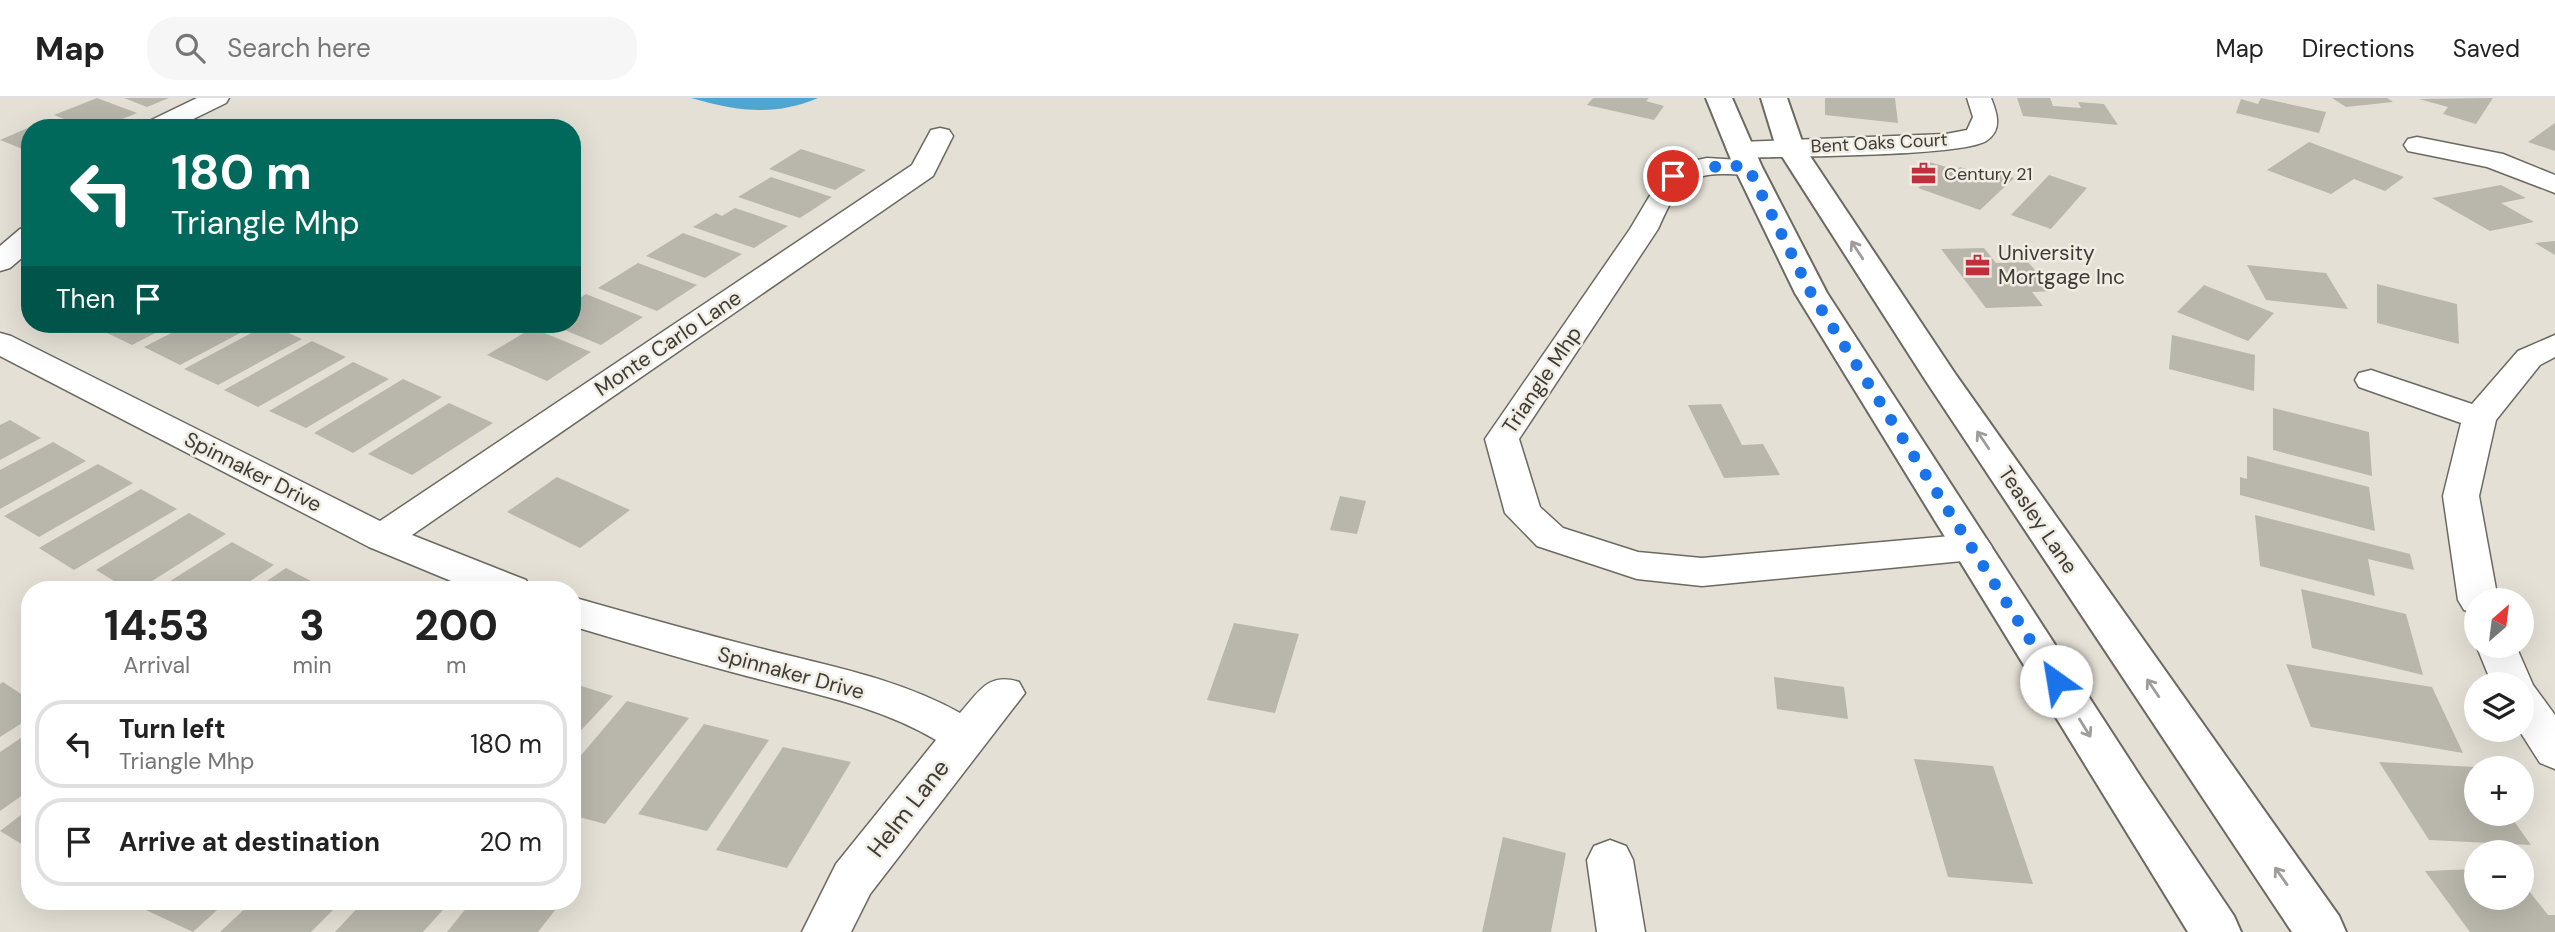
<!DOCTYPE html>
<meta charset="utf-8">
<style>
:root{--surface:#fff;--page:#f6f6f6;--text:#222;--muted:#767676;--line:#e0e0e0}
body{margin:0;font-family:"DM Sans",sans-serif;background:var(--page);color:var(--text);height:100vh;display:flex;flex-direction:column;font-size:26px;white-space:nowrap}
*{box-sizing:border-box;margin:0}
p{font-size:23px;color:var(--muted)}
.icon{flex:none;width:38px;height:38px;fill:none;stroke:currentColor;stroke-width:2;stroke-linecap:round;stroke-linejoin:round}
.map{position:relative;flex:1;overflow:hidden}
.panel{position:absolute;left:21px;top:483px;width:560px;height:329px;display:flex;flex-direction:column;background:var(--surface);border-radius:28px;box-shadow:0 7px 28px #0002}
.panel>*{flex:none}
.guide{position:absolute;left:21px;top:21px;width:560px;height:214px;border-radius:28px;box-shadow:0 7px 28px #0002;background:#00695c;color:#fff;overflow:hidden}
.needle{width:46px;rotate:28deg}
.fabs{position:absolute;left:2464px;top:490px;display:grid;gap:14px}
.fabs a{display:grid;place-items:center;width:70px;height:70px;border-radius:50%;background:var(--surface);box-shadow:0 7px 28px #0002;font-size:35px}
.pin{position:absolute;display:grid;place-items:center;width:60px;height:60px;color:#fff;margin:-30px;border:4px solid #fff;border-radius:50%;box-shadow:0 2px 7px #0007}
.me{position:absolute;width:77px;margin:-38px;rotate:328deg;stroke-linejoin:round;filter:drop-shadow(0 0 5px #0008)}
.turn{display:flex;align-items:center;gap:24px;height:147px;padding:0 35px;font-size:32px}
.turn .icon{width:91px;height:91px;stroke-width:2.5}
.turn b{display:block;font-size:49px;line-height:60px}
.then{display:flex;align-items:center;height:66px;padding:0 35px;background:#0003;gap:14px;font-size:26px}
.eta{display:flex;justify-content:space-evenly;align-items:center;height:119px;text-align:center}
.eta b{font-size:42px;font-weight:800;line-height:49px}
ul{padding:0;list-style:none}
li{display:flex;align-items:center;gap:21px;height:88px;margin:0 14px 10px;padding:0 21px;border:4px solid var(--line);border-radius:28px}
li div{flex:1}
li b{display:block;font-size:26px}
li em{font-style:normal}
header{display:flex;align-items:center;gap:42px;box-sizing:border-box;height:98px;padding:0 35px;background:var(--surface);border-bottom:2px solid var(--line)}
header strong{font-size:33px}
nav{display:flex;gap:38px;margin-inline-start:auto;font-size:24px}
.search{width:490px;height:63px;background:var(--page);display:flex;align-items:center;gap:18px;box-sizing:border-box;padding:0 24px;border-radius:28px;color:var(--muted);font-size:26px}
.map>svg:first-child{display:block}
.water{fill:#4ea5cf}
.building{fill:#b9b6ac}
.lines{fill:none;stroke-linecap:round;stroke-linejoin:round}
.minor-casing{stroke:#6c6960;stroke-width:3}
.secondary-casing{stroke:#6c6960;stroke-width:4}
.minor{fill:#fff;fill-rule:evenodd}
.secondary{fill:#fff;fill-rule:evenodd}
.oneway{stroke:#9e9d9b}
.route{stroke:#1a73e8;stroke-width:12;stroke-dasharray:0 21.6}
.labels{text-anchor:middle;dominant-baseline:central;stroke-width:5;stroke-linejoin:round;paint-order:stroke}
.far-street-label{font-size:18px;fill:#3c3b37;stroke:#f1ede3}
.far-poi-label{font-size:18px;fill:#3c3b37;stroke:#f1ede3;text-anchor:start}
.poi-label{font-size:21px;fill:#3c3b37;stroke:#f1ede3;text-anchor:start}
.street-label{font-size:21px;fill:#3c3b37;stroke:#f1ede3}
.near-street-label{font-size:24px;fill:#3c3b37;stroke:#f1ede3}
</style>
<header>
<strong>Map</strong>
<div class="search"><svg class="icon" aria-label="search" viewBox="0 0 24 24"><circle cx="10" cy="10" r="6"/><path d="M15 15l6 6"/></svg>Search here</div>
<nav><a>Map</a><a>Directions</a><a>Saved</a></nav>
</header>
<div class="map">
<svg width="2555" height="834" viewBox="0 0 2555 834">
<rect width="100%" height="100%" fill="#e4e0d6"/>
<!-- water -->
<path class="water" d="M691,0H818C772,19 738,13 691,0Z"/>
<!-- building -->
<g class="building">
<path d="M97,0L137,15L100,30H86L54,17Z"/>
<path d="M124,0H169L147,9Z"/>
<path d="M1593,0H1649L1646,3L1664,8L1654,22L1587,7Z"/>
<path d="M1825,0H1895L1898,25L1825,17Z"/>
<path d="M2017,0H2050L2053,8L2081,10L2078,4L2104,6L2118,27L2023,18Z"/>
<path d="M2261,0L2326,14L2319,35L2236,15L2241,1L2258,6Z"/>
<path d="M2332,0H2387L2393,4L2346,9Z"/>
<path d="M2493,0L2476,26L2443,16L2448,9L2419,1Z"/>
<path d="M46,22L63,30H30V54L0,42Z"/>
<path d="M2555,25V53L2528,44Z"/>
<path d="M2309,44L2404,79L2385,93L2354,81L2331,96L2267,72Z"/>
<path d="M801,51L866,72L835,92L769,71Z"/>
<path d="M1929,64L1957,72L1960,69L1975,74L1978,71L1996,74L2014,80L1980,112L1918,90L1924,85L1912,81L1916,77L1909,74L1915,68L1922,70Z"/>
<path d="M2049,77L2087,90L2051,131L2011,117Z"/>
<path d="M771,79L832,99L800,120L738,99Z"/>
<path d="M2501,87L2526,100L2501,105L2534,124L2490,133L2432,100Z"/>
<path d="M735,110L788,128L754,150L693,129L716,115L722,118Z"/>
<path d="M683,135L742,156L705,180L646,158Z"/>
<path d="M2555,143V157L2535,145Z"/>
<path d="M1984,150L1996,165L2028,164L2053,193L2032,194L2043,208L1986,210L1941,151Z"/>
<path d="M638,165L697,187L657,213L598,190Z"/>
<path d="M2247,167L2326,175L2348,211L2266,202Z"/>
<path d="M2377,186L2457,206L2459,246L2377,225Z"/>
<path d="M2204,187L2274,215L2248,243L2177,214Z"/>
<path d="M586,196L643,219L601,247L550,226H572V205Z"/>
<path d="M113,226H173L132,247L101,232Z"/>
<path d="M189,226H257L180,267L144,249Z"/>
<path d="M268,226L302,241L218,287L184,271Z"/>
<path d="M532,230L591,254L547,283L487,257Z"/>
<path d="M2172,237L2255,257L2254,293L2169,271Z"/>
<path d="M312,243L346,259L258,309L224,292Z"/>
<path d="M353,264L389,281L306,330L269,313Z"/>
<path d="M403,281L442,299L353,355L314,335Z"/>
<path d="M449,305L493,325L412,377L368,356Z"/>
<path d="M1721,306L1742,347L1763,346L1780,377L1724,380L1688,307Z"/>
<path d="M2273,310L2369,334L2372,378L2273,352Z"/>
<path d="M10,322L41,340L0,362V327Z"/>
<path d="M53,344L86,363L0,411V372Z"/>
<path d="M2247,358L2369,389L2375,433L2240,397V379L2247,381Z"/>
<path d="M98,366L133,385L39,439L4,418Z"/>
<path d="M557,379L630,412L580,450L507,414Z"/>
<path d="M141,391L177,411L74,472L39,450Z"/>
<path d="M1340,398L1366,403L1357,436L1330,432Z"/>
<path d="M189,415L226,436L138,492H129L96,472Z"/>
<path d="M2255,417L2410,456L2414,472L2368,461L2375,498L2260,468Z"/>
<path d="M232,444L274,467L237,492H156Z"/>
<path d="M286,470L328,492H254Z"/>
<path d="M2301,491L2406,516L2423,577L2312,550Z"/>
<path d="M1234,525L1299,536L1275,615L1207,602Z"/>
<path d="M2286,566L2432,589L2463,655L2311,629Z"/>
<path d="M1774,579L1844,589L1848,621L1777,611Z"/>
<path d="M3,584L30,602V620L0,639V586Z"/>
<path d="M572,585L613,598L572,642Z"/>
<path d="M627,603L689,620L605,726L572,717V668Z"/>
<path d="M704,626L769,642L707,733L638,716Z"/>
<path d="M30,634V692L0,713V654Z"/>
<path d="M783,649L851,664L787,770L716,752Z"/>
<path d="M1914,661L1993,668L2033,786L1948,779Z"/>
<path d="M2379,664L2476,669V716H2509L2531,747L2429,742Z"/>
<path d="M30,710V751L0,733Z"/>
<path d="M1503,739L1566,755L1551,834H1482Z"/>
<path d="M2476,771V800H2522V784L2548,817H2555V834H2470L2425,773Z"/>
<path d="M139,803H227L193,834L135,807Z"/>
<path d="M253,803H342L311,834H220Z"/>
<path d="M364,803H451L423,834H335Z"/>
<path d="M472,803H533L556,811L538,834H447Z"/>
</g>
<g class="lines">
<defs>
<g id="minor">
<path d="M197,0H229L226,5L175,30H141L145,25Z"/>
<path d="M1967,0H1991C1997,15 2003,32 1986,43C1960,59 1781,58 1740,60L1731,58L1727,52L1731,46L1740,44L1946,36L1967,32L1973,19Z"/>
<path d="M940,30L949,32L953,38L933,78L412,437L526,482L531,492H473L369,449L0,258V235L11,238L380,423L912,67L931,32Z"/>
<path d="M2417,39L2503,56L2555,77V95L2487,69L2408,53L2404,47L2408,41Z"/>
<path d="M1707,60L1757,63L1761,69L1757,75C1746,78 1736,76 1724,76C1682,75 1674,96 1658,131L1519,341L1540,409L1563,430L1638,454L1702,460L1973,436L1986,440L1992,449L1986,458L1973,462L1702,488L1637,481L1537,448L1505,415L1485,341L1630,131L1661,79L1683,65Z"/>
<path d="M30,128V153L10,170L0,173V148L20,131Z"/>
<path d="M2555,237V259L2540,267L2496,322L2479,398L2498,502H2476V516L2464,512L2458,502L2443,398L2461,325L2359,289L2355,282L2359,275L2371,272L2472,306L2518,253Z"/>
<path d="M572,499C636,517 699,535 763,551C829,568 900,581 960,615C979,594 988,574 1019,584L1025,595L870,796L851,834H802L836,766L936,642C877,607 809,595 743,577C686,562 629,545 572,528Z"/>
<path d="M2476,547L2516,548L2533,587L2555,617V671L2540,665L2519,632L2522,586H2492Z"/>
<path d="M1610,742L1626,748L1633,762L1645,834H1597L1587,762L1594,748Z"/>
</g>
<g id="secondary">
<path d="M1706,0H1732L1762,69L1827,195L2142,681L2234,818L2241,834H2188L1795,195L1734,69Z"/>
<path d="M1761,0H1787L1804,49L1956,277L2339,818L2346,834H2292L1926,283L1776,49Z"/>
</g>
</defs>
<!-- minor casing -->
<use href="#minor" class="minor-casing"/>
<!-- secondary casing -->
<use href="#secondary" class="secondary-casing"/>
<!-- minor -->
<use href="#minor" class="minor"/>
<!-- secondary -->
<use href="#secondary" class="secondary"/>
</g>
<!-- one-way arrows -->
<defs><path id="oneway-shaft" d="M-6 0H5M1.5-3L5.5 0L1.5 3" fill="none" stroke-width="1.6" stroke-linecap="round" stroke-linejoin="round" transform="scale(1.75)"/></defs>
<g class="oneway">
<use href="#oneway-shaft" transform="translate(1857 152) rotate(-123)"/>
<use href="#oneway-shaft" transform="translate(1983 342) rotate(-124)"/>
<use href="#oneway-shaft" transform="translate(2153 590) rotate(-124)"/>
<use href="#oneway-shaft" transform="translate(2085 630) rotate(58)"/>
<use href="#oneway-shaft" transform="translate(2281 778) rotate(-125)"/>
</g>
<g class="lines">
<!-- route -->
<path class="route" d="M1673,78L1723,67L1748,69L1811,195L2056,583"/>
</g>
<!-- icons -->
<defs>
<symbol id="office-bare" viewBox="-9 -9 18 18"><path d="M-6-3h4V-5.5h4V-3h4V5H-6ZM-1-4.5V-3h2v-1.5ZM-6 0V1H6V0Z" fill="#c02f3e" stroke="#f1ede3" stroke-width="2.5" paint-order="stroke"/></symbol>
</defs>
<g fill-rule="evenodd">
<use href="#office-bare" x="1906" y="58" width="35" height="35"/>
<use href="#office-bare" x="1960" y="150" width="35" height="35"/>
</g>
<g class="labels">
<!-- far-street labels -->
<g class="far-street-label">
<text transform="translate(1879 45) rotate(-3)">Bent Oaks Court</text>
</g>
<!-- far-poi labels -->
<g class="far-poi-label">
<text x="1944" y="76">Century 21</text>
</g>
<!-- poi labels -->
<g class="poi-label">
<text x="1998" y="155">University<tspan x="1998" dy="24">Mortgage Inc</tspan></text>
</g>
<!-- street labels -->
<g class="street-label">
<text transform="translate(668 245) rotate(-34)">Monte Carlo Lane</text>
<text transform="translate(1542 282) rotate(-56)">Triangle Mhp</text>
<text transform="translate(253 374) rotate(27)">Spinnaker Drive</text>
<text transform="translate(2038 422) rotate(56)">Teasley Lane</text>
<text transform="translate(791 575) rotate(15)">Spinnaker Drive</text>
</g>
<!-- near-street labels -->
<g class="near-street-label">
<text transform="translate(908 710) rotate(-52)">Helm Lane</text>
</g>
</g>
</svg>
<div class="fabs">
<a><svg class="needle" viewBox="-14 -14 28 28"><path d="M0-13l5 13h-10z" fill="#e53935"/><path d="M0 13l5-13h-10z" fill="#767676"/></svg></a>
<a><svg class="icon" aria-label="layers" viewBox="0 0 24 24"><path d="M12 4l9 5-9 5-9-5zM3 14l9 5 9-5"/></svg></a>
<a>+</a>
<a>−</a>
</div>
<div class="pin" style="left:1673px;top:78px;background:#d93025"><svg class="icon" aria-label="arrive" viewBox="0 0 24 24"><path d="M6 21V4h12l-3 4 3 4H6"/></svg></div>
<svg class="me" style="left:2056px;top:583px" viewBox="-20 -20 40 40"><circle r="19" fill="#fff"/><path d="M0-13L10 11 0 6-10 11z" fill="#1a73e8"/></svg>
<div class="guide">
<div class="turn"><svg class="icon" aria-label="left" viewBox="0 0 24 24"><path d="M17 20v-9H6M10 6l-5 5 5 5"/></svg><div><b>180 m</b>Triangle Mhp</div></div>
<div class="then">Then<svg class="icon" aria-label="arrive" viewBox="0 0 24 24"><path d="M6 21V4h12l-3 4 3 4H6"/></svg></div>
</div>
<section class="panel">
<div class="eta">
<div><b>14:53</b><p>Arrival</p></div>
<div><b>3</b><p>min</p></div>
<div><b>200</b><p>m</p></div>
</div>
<ul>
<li><svg class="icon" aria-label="left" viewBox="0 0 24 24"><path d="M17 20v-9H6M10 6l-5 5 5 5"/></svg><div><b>Turn left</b><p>Triangle Mhp</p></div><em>180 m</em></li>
<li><svg class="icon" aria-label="arrive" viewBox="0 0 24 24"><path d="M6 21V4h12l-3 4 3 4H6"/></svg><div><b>Arrive at destination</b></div><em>20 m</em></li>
</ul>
</section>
</div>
